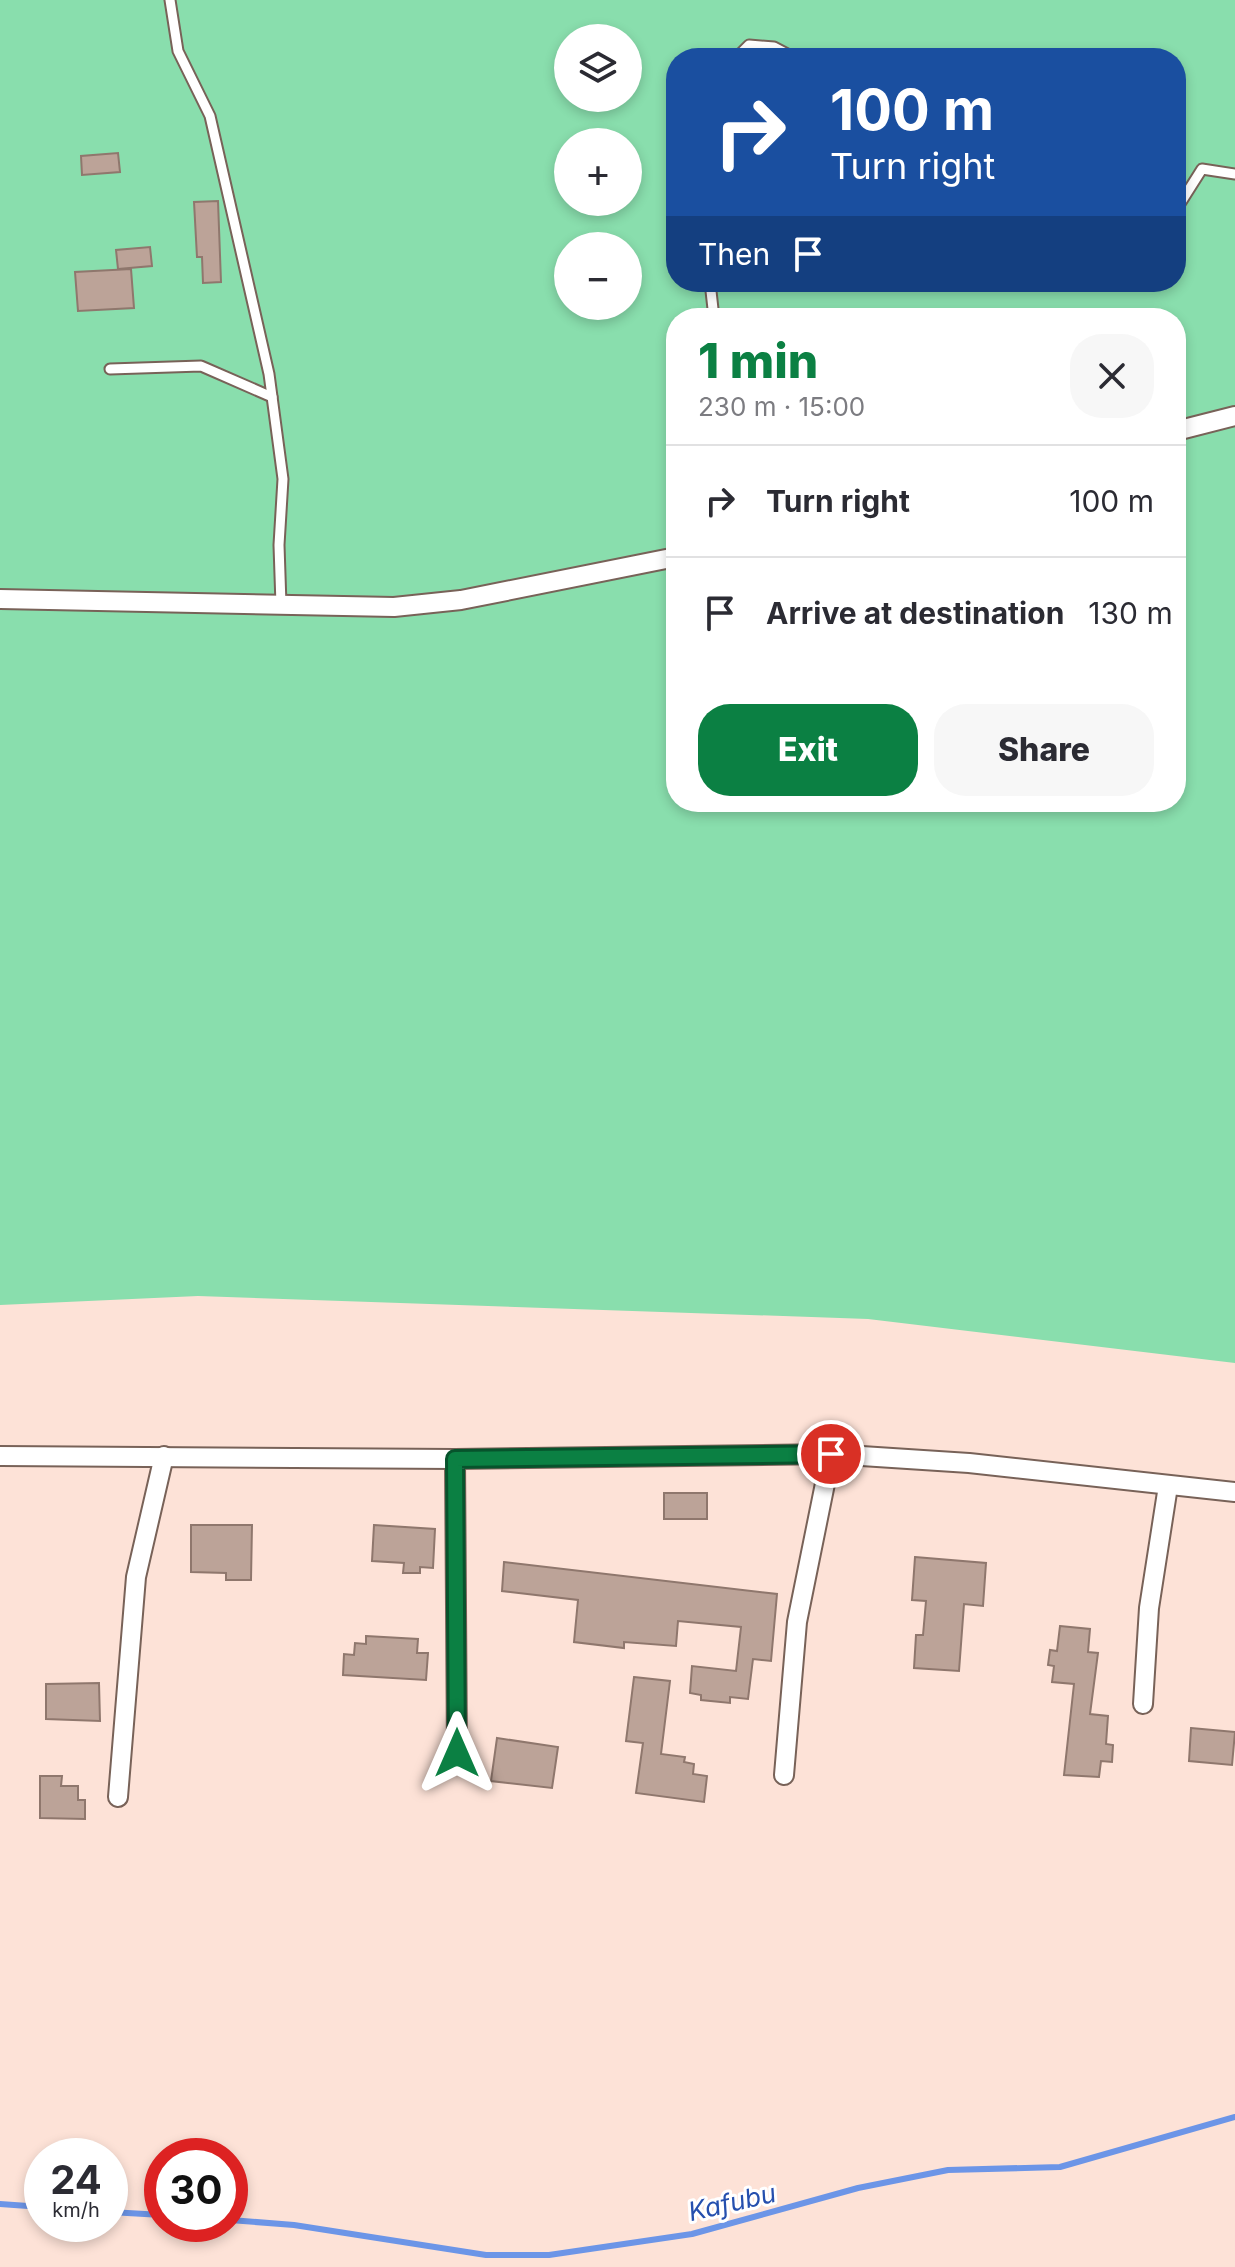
<!DOCTYPE html>
<meta charset="utf-8">
<style>
:root{--surface:#fff;--page:#f7f7f7;--text:#2b2b33;--muted:#7c7c81;--line:#e1e1e2;--accent:#0b8043}
body{margin:0;font-family:Inter,sans-serif;background:var(--page);color:var(--text);height:100vh;display:flex;flex-direction:column;font-size:30px;white-space:nowrap}
*{box-sizing:border-box;margin:0}
p{font-size:26px;color:var(--muted)}
.icon{flex:none;width:44px;height:44px;fill:none;stroke:currentColor;stroke-width:2;stroke-linecap:round;stroke-linejoin:round}
.map{position:relative;flex:1;overflow:hidden}
.panel{position:absolute;left:666px;top:308px;width:520px;height:504px;display:flex;flex-direction:column;background:var(--surface);border-radius:32px;box-shadow:0 4px 12px #0003}
.panel>*{flex:none}
.banner{position:absolute;left:666px;top:48px;width:520px;height:244px;border-radius:32px;box-shadow:0 4px 12px #0003;background:#1a4fa0;color:#fff;overflow:hidden}
.controls{position:absolute;left:554px;top:24px;display:grid;gap:16px}
.controls a{display:grid;place-items:center;width:88px;height:88px;border-radius:50%;background:var(--surface);box-shadow:0 4px 12px #0003;font-size:40px}
.speed{position:absolute;left:24px;top:2138px;display:flex;gap:16px;font-size:40px;font-weight:700;text-align:center}
.speed>*{display:grid;place-content:center;width:104px;height:104px;border-radius:50%;background:var(--surface);box-shadow:0 4px 12px #0003;line-height:1}
.speed small{font-size:20px;font-weight:400}
.speed .limit{border:12px solid #d22;background:#fff;color:#111}
.pin{position:absolute;display:grid;place-items:center;width:68px;height:68px;color:#fff;margin:-34px;border:4px solid #fff;border-radius:50%;box-shadow:0 2px 8px #0007}
.me{position:absolute;width:88px;margin:-44px;rotate:0deg;stroke-linejoin:round;filter:drop-shadow(0 0 6px #0008)}
.turn{display:flex;align-items:center;gap:28px;height:168px;padding:0 32px;font-size:36px}
.turn .icon{width:104px;height:104px;stroke-width:2.5}
.turn b{display:block;font-size:56px;line-height:68px}
.then{display:flex;align-items:center;height:76px;padding:0 32px;background:#0003;gap:16px;font-size:30px}
.round{display:grid;place-items:center;flex:none;width:84px;height:84px;border-radius:32px;background:var(--page)}
.overview{display:flex;align-items:center;justify-content:space-between;height:136px;padding:0 32px}
h1{font-size:48px;font-weight:800;line-height:60px;color:var(--accent)}
.cta{display:flex;gap:16px;margin-top:auto;padding:16px 32px}
.cta a{flex:1;height:92px;border-radius:32px;background:var(--accent);color:#fff;font-size:32px;font-weight:800;line-height:92px;text-align:center}
.cta a+a{background:var(--page);color:var(--text)}
ul{padding:0;list-style:none}
li{display:flex;align-items:center;gap:24px;height:112px;padding:0 32px;border-top:2px solid var(--line)}
li div{flex:1}
li b{display:block;font-size:30px}
li em{font-style:normal}
.map>svg:first-child{display:block}
.green{fill:#89dead;fill-rule:evenodd}
.lines{fill:none;stroke-linecap:round;stroke-linejoin:round}
.stream{stroke:#6c95e7;stroke-width:6}
.building{fill:#bca398;stroke:#8f776d;stroke-width:2}
.lane-casing{stroke:#786258;stroke-width:13}
.street-casing{stroke:#786258;stroke-width:22}
.lane{stroke:#fff;stroke-width:9}
.street{stroke:#fff;stroke-width:18}
.route-casing{stroke:#07532c;stroke-width:20}
.route{stroke:#0b8043;stroke-width:14}
.labels{text-anchor:middle;dominant-baseline:central;stroke-width:6;stroke-linejoin:round;paint-order:stroke}
.water-label{font-size:26px;font-style:italic;fill:#254fae;stroke:#fff}
</style>
<div class="map">
<svg width="1235" height="2267" viewBox="0 0 1235 2267">
<rect width="100%" height="100%" fill="#fde2d7"/>
<!-- green -->
<path class="green" d="M0,0H1235V1363L868,1319L198,1296L0,1305ZM568,38H628V98H568ZM676,58H1176V282H676ZM568,142H628V202H568ZM568,246H628V306H568ZM676,318H1176V802H676Z"/>
<g class="lines">
<!-- stream -->
<g class="stream">
<path d="M0,2204L42,2207"/>
<path d="M110,2212L162,2215"/>
<path d="M230,2220L294,2225L486,2255H549L692,2234L858,2188L948,2170L1060,2167L1235,2117"/>
</g>
</g>
<!-- building -->
<g class="building">
<path d="M118,153L120,172L82,175L81,156Z"/>
<path d="M218,201L221,282L203,283L202,257H197L194,202Z"/>
<path d="M150,247L152,266L118,269L116,250Z"/>
<path d="M131,269L134,308L78,311L75,272Z"/>
<rect x="664" y="1493" width="43" height="26"/>
<path d="M191,1525H252L251,1580H226V1573L191,1572Z"/>
<path d="M374,1525L435,1529L433,1568L420,1567V1573H403L404,1563L372,1561Z"/>
<path d="M915,1557L986,1563L983,1606L964,1604L959,1671L914,1668L916,1635H923L926,1601L912,1600Z"/>
<path d="M504,1562L777,1594L771,1661L753,1659L748,1699L730,1697V1703L701,1700V1695L690,1693L692,1666L736,1671L741,1627L678,1621L676,1646L624,1642V1648L574,1642L578,1600L502,1591Z"/>
<path d="M1060,1626L1090,1629L1088,1652L1098,1653L1090,1714L1108,1716L1106,1744L1113,1745L1112,1762L1101,1761L1099,1777L1064,1775L1074,1684L1052,1682L1054,1666L1048,1665L1050,1650L1057,1651Z"/>
<path d="M366,1636L418,1639L417,1653H428L426,1680L343,1675L344,1654L354,1655L355,1643L366,1644Z"/>
<path d="M634,1677L670,1681L661,1754L685,1757L684,1762L694,1764L693,1774L707,1776L704,1802L636,1793L643,1743L626,1741Z"/>
<path d="M99,1683L100,1721L46,1719V1684Z"/>
<path d="M1191,1728L1235,1732L1232,1765L1189,1761Z"/>
<path d="M497,1738L558,1747L552,1788L491,1781Z"/>
<path d="M40,1776H62L61,1786H78V1800H85V1819L40,1818Z"/>
</g>
<g class="lines">
<defs>
<g id="lane">
<path d="M170,0L178,51L210,116L269,374L283,479L279,545L281,605"/>
<path d="M736,58L749,45L774,47L795,58"/>
<path d="M1176,210L1202,169L1235,174"/>
<path d="M710,282L714,318"/>
<path d="M110,369L201,366L272,397"/>
</g>
<g id="street">
<path d="M1176,431L1235,416"/>
<path d="M0,599L394,607L461,600L676,557"/>
<path d="M0,1456L455,1459L831,1454L969,1463L1235,1492"/>
<path d="M455,1459L457,1753"/>
<path d="M1143,1704L1149,1608L1168,1486"/>
<path d="M784,1775L797,1622L831,1454"/>
<path d="M118,1797L136,1577L164,1456"/>
</g>
</defs>
<!-- lane casing -->
<use href="#lane" class="lane-casing"/>
<!-- street casing -->
<use href="#street" class="street-casing"/>
<!-- lane -->
<use href="#lane" class="lane"/>
<!-- street -->
<use href="#street" class="street"/>
</g>
<g class="lines">
<defs>
<path id="route" d="M457,1753L455,1459L831,1454"/>
</defs>
<!-- route casing -->
<use href="#route" class="route-casing"/>
<!-- route -->
<use href="#route" class="route"/>
</g>
<g class="labels">
<!-- water labels -->
<g class="water-label">
<text transform="translate(732 2202) rotate(-13)">Kafubu</text>
</g>
</g>
</svg>
<div class="controls">
<a><svg class="icon" aria-label="layers" viewBox="0 0 24 24"><path d="M12 4l9 5-9 5-9-5zM3 14l9 5 9-5"/></svg></a>
<a>+</a>
<a>−</a>
</div>
<div class="speed"><div>24<small>km/h</small></div><div class="limit">30</div></div>
<div class="pin" style="left:831px;top:1454px;background:#d93025"><svg class="icon" aria-label="arrive" viewBox="0 0 24 24"><path d="M6 21V4h12l-3 4 3 4H6"/></svg></div>
<svg class="me" style="left:457px;top:1753px" viewBox="-20 -20 40 40"><path d="M0-17L14 15 0 8-14 15z" fill="#0b8043" stroke="#fff" stroke-width="4"/></svg>
<div class="banner">
<div class="turn"><svg class="icon" aria-label="right" viewBox="0 0 24 24"><path d="M7 20v-9h11M14 6l5 5-5 5"/></svg><div><b>100 m</b>Turn right</div></div>
<div class="then">Then<svg class="icon" aria-label="arrive" viewBox="0 0 24 24"><path d="M6 21V4h12l-3 4 3 4H6"/></svg></div>
</div>
<section class="panel">
<div class="overview"><div><h1>1 min</h1><p>230 m · 15:00</p></div><a class="round"><svg class="icon" aria-label="close" viewBox="0 0 24 24"><path d="M6 6l12 12M18 6L6 18"/></svg></a></div>
<ul>
<li><svg class="icon" aria-label="right" viewBox="0 0 24 24"><path d="M7 20v-9h11M14 6l5 5-5 5"/></svg><div><b>Turn right</b></div><em>100 m</em></li>
<li><svg class="icon" aria-label="arrive" viewBox="0 0 24 24"><path d="M6 21V4h12l-3 4 3 4H6"/></svg><div><b>Arrive at destination</b></div><em>130 m</em></li>
</ul>
<div class="cta"><a>Exit</a><a>Share</a></div>
</section>
</div>
